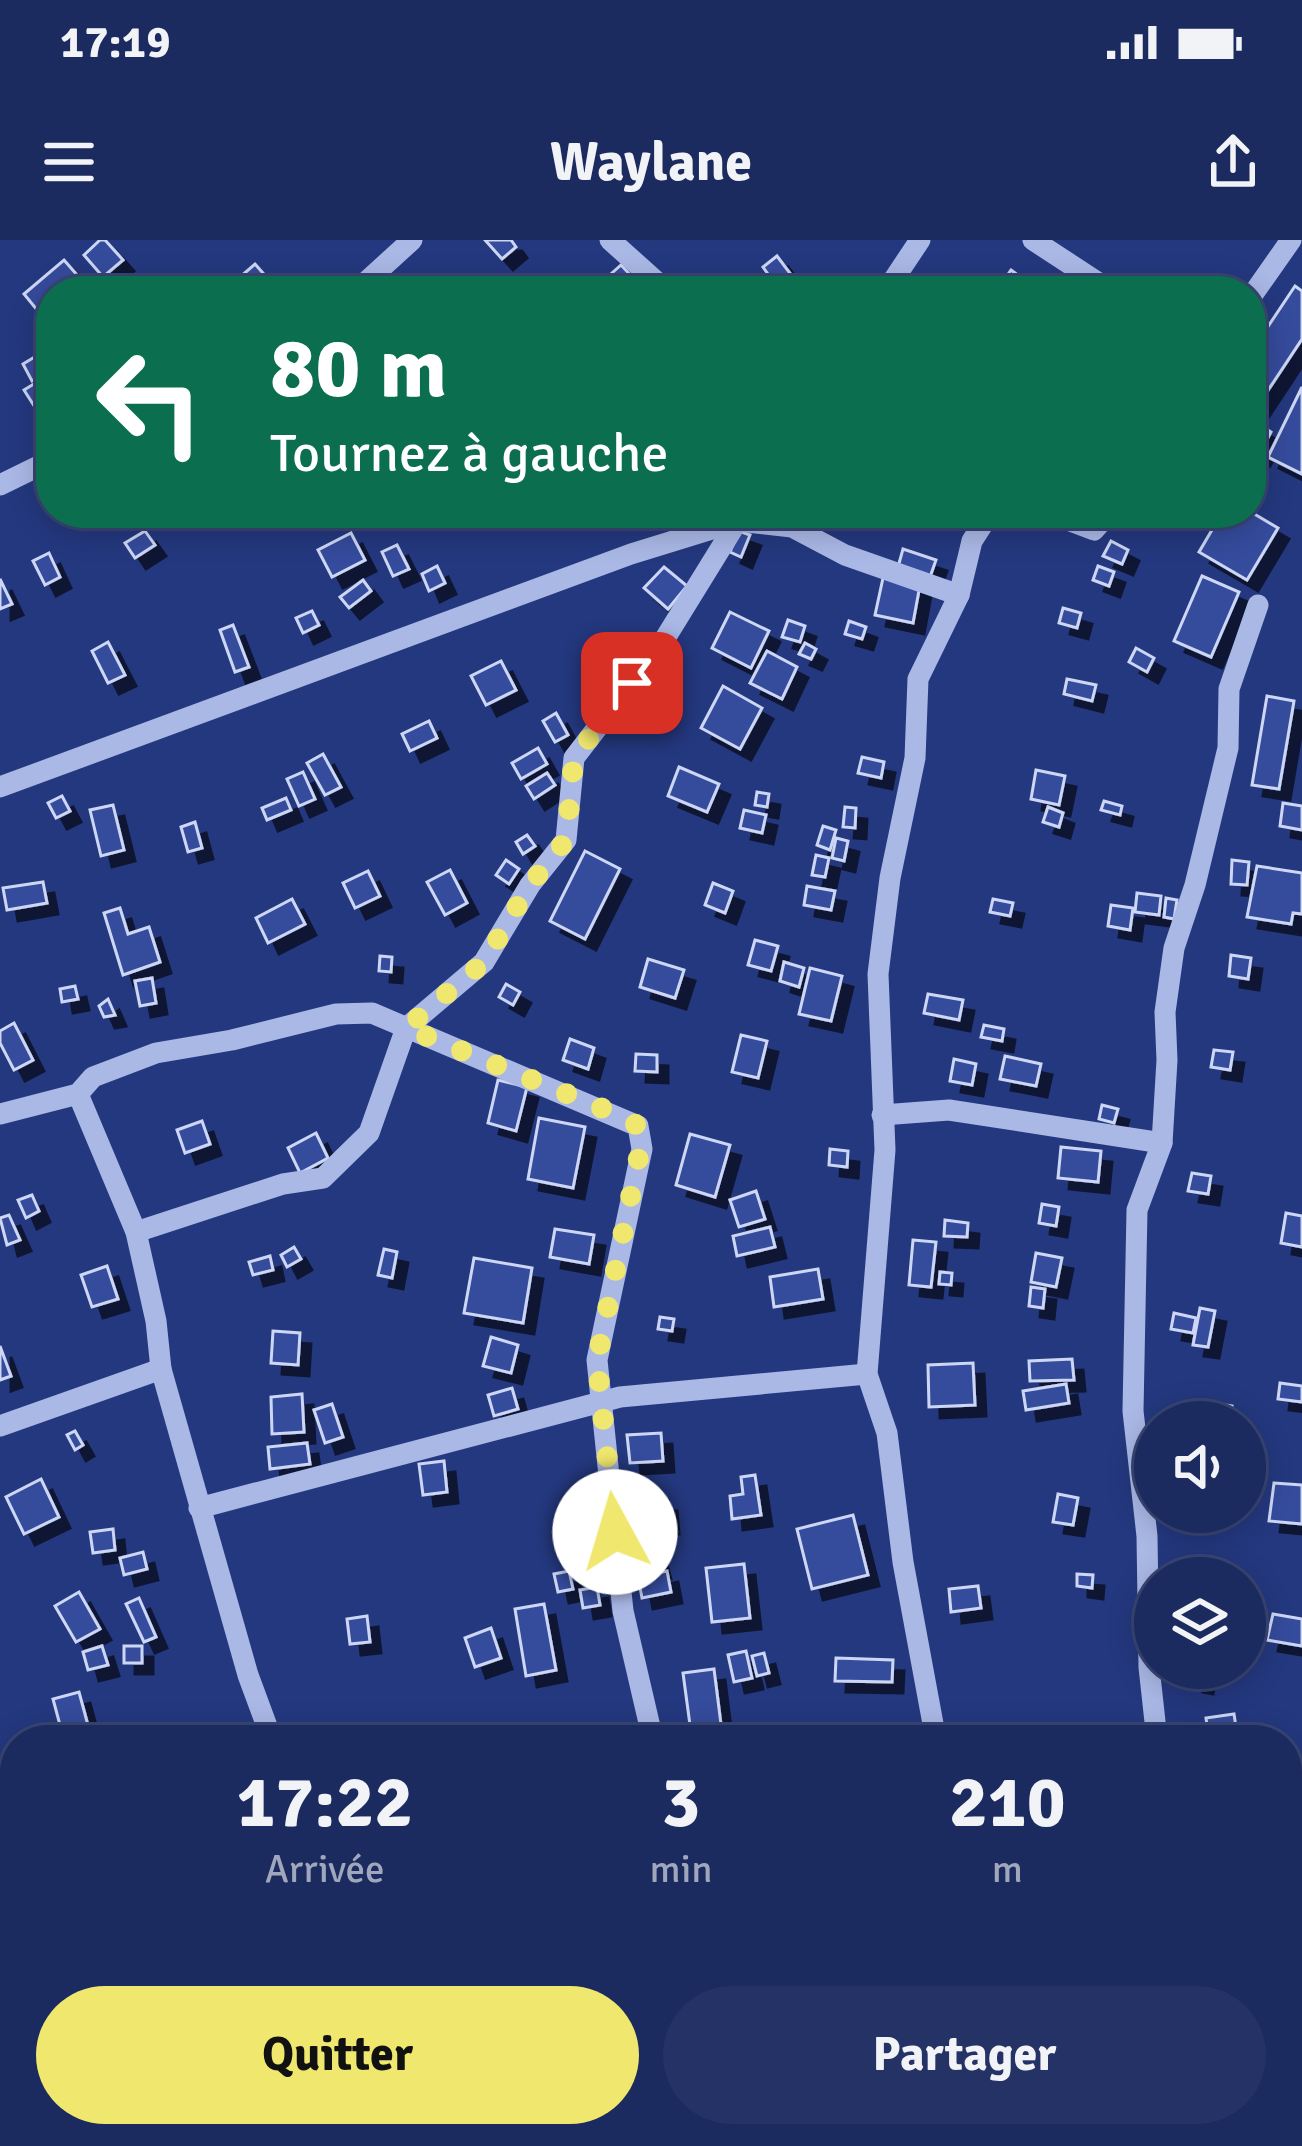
<!DOCTYPE html>
<html lang="fr">
<meta charset="utf-8">
<style>
:root{--surface:#1b2a5f;--page:#243265;--text:#f1f3f6;--muted:#a0a7bd;--line:#394674;--accent:#f0e76e}
body{margin:0;font-family:Signika,sans-serif;background:var(--page);color:var(--text);height:100vh;display:flex;flex-direction:column;font-size:45px;white-space:nowrap}
*{box-sizing:border-box;margin:0}
p{font-size:39px;color:var(--muted)}
.icon{flex:none;width:66px;height:66px;fill:none;stroke:currentColor;stroke-width:2;stroke-linecap:round;stroke-linejoin:round}
.map{position:relative;flex:1;overflow:hidden}
.details{position:absolute;left:0px;top:1485px;width:1302px;height:423px;display:flex;flex-direction:column;background:var(--surface);border-radius:48px 48px 0 0;box-shadow:0 6px 30px #0003,0 0 0 3px var(--line)}
.details>*{flex:none}
.guide{position:absolute;left:36px;top:36px;width:1230px;height:252px;border-radius:48px;box-shadow:0 6px 30px #0003,0 0 0 3px var(--line);background:#0b6e4f;color:#fff;overflow:hidden}
.controls{position:absolute;left:1134px;top:1161px;display:grid;gap:24px}
.controls a{display:grid;place-items:center;width:132px;height:132px;border-radius:50%;background:var(--surface);box-shadow:0 6px 30px #0003,0 0 0 3px var(--line);font-size:60px}
.pin{position:absolute;display:grid;place-items:center;width:102px;height:102px;color:#fff;margin:-51px;border-radius:24px;box-shadow:0 6px 18px #0006}
.me{position:absolute;width:132px;margin:-66px;rotate:354deg;stroke-linejoin:round;filter:drop-shadow(0 0 9px #0008)}
.turn{display:flex;align-items:center;gap:42px;height:252px;padding:0 36px;font-size:54px}
.turn .icon{width:156px;height:156px;stroke-width:2.5}
.turn b{display:block;font-size:84px;line-height:102px}
.eta{display:flex;justify-content:space-evenly;align-items:center;height:204px;text-align:center}
.eta b{font-size:72px;font-weight:700;line-height:84px}
.primary-button{display:flex;gap:24px;margin-top:auto;padding:24px 36px}
.primary-button a{flex:1;height:138px;border-radius:72px;background:var(--accent);color:#111;font-size:48px;font-weight:700;line-height:138px;text-align:center}
.primary-button a+a{background:var(--page);color:var(--text)}
.status{display:flex;justify-content:space-between;align-items:center;height:84px;padding:0 60px;background:var(--surface);direction:ltr}
.status svg{height:33px;fill:currentColor}
header{display:flex;justify-content:space-between;align-items:center;height:156px;padding:0 36px;background:var(--surface);font-size:54px;font-weight:700}
.map>svg:first-child{display:block}
.building{fill:#344c9c;stroke:#cdd7f5;stroke-width:3;filter:url(#shadow)}
.lines{fill:none;stroke-linecap:round;stroke-linejoin:round}
.minor{stroke:#aab8e6;stroke-width:21}
.route{stroke:#f0e76e;stroke-width:21;stroke-dasharray:0 37.8}
</style>
<div class="status"><b>17:19</b><svg viewBox="0 0 49 12"><path d="M0 12V9h3v3zM5 12V6h3v6zM10 12V3h3v9zM15 12V0h3v12zM26 1h20v11H26zM47 4h2v5h-2z"/></svg></div>
<header><svg class="icon" aria-label="menu" viewBox="0 0 24 24"><path d="M4 6h16M4 12h16M4 18h16"/></svg>Waylane<svg class="icon" aria-label="share" viewBox="0 0 24 24"><path d="M12 15V3M7 8l5-5 5 5M5 13v7h14v-7"/></svg></header>
<div class="map">
<svg width="1302" height="1906" viewBox="0 0 1302 1906">
<defs>
<filter id="shadow"><feDropShadow dx="11" dy="11" stdDeviation="0" flood-color="#0009"/></filter>
</defs>
<rect width="100%" height="100%" fill="#24387f"/>
<!-- building -->
<g class="building">
<path d="M100,0H105L123,20L103,37L84,15Z"/>
<path d="M485,0H511L516,7L502,19Z"/>
<path d="M777,16L795,40L780,51L763,27Z"/>
<path d="M64,20L91,51H51V87L24,54Z"/>
<path d="M255,24L269,40L257,51L240,37Z"/>
<path d="M621,25L637,42L626,51H614L604,40Z"/>
<path d="M1011,30L1031,45L1026,51H996Z"/>
<path d="M1295,46L1302,51V99L1251,176V112Z"/>
<path d="M43,112L51,130L32,141L23,124Z"/>
<path d="M42,139L51,154V164L38,172L24,150Z"/>
<path d="M1302,147V234L1268,217Z"/>
<path d="M1254,182L1271,192L1259,215L1251,210Z"/>
<path d="M1251,272L1278,288L1247,340L1199,312L1222,273Z"/>
<path d="M145,291L155,305L135,318L125,303Z"/>
<path d="M739,291L750,295L741,317L730,312Z"/>
<path d="M351,293L365,320L332,337L318,310Z"/>
<path d="M1111,301L1128,310L1122,324L1103,316Z"/>
<path d="M397,305L409,329L393,336L382,312Z"/>
<path d="M903,309L936,320L930,337L898,327Z"/>
<path d="M49,313L60,337L45,345L33,321Z"/>
<path d="M437,326L445,343L429,351L422,334Z"/>
<path d="M1098,326L1114,332L1109,346L1093,340Z"/>
<path d="M664,327L687,346L668,369L644,348Z"/>
<path d="M1202,336L1239,352L1211,417L1174,401Z"/>
<path d="M883,338L920,345L913,383L875,375Z"/>
<path d="M0,339L12,364L0,369Z"/>
<path d="M363,340L371,351L349,368L340,357Z"/>
<path d="M1063,368L1081,373L1077,388L1059,383Z"/>
<path d="M312,371L319,385L303,393L296,378Z"/>
<path d="M730,372L769,391L751,428L712,408Z"/>
<path d="M788,380L805,386L800,402L782,397Z"/>
<path d="M849,381L866,387L862,399L845,394Z"/>
<path d="M233,385L249,427L235,432L220,390Z"/>
<path d="M108,402L125,435L108,443L92,411Z"/>
<path d="M805,403L816,409L811,419L799,414Z"/>
<path d="M1136,408L1154,418L1147,432L1129,422Z"/>
<path d="M767,411L797,427L782,459L750,443Z"/>
<path d="M501,421L516,450L486,465L471,436Z"/>
<path d="M1067,439L1096,445L1092,461L1064,454Z"/>
<path d="M723,446L762,468L740,509L701,488Z"/>
<path d="M1267,456L1294,461L1279,549L1252,545Z"/>
<path d="M556,473L568,495L555,502L543,481Z"/>
<path d="M429,481L437,498L410,511L402,494Z"/>
<path d="M538,508L547,524L521,539L512,523Z"/>
<path d="M323,514L341,547L325,555L307,523Z"/>
<path d="M862,517L884,522L881,538L858,533Z"/>
<path d="M679,527L719,544L707,572L668,556Z"/>
<path d="M1036,530L1065,536L1059,565L1031,559Z"/>
<path d="M303,532L315,559L299,566L287,539Z"/>
<path d="M547,533L555,545L534,559L526,546Z"/>
<path d="M757,552L769,554L767,567L755,565Z"/>
<path d="M62,556L70,571L56,578L48,563Z"/>
<path d="M286,558L291,570L267,580L262,568Z"/>
<path d="M1104,561L1122,566L1120,575L1101,570Z"/>
<path d="M1283,563L1302,566V590L1280,586Z"/>
<path d="M113,565L124,610L101,616L90,570Z"/>
<path d="M845,567L856,568L855,588L843,587Z"/>
<path d="M1048,567L1063,573L1059,587L1043,582Z"/>
<path d="M744,570L766,575L762,593L740,588Z"/>
<path d="M195,582L202,608L188,612L181,587Z"/>
<path d="M823,586L836,590L830,610L817,605Z"/>
<path d="M527,595L535,606L523,614L516,602Z"/>
<path d="M836,598L848,601L844,621L832,618Z"/>
<path d="M585,611L620,629L585,699L550,681Z"/>
<path d="M816,615L829,618L825,637L812,635Z"/>
<path d="M506,620L519,629L509,644L496,635Z"/>
<path d="M1232,620L1249,622L1247,645L1231,644Z"/>
<path d="M1257,626L1302,633V674L1293,673L1291,684L1247,677Z"/>
<path d="M450,630L467,663L445,675L427,642Z"/>
<path d="M368,631L380,656L355,668L343,643Z"/>
<path d="M43,642L47,663L7,670L3,648Z"/>
<path d="M713,643L733,651L725,673L705,665Z"/>
<path d="M807,646L835,651L831,670L804,665Z"/>
<path d="M1137,653L1161,656L1159,675L1135,672Z"/>
<path d="M1166,658L1177,660L1174,679L1164,677Z"/>
<path d="M292,659L305,684L268,703L256,678Z"/>
<path d="M993,659L1013,663L1010,676L990,672Z"/>
<path d="M1111,665L1133,668L1130,690L1108,686Z"/>
<path d="M120,668L128,694L149,687L160,722L123,735L104,673Z"/>
<path d="M755,700L778,706L771,731L748,725Z"/>
<path d="M1231,715L1251,718L1248,739L1229,736Z"/>
<path d="M380,716L392,717L391,732L379,731Z"/>
<path d="M648,719L684,730L675,758L640,747Z"/>
<path d="M784,722L804,728L799,747L780,741Z"/>
<path d="M810,728L842,736L831,781L799,774Z"/>
<path d="M152,738L156,763L140,766L135,741Z"/>
<path d="M506,744L520,752L513,765L499,757Z"/>
<path d="M75,746L78,759L62,762L60,749Z"/>
<path d="M928,754L963,760L959,780L924,773Z"/>
<path d="M108,759L115,775L104,777L99,766Z"/>
<path d="M14,783L33,820L14,830L0,803V791Z"/>
<path d="M984,785L1004,789L1002,801L981,797Z"/>
<path d="M741,795L767,801L758,838L732,832Z"/>
<path d="M570,799L594,808L588,829L563,820Z"/>
<path d="M1214,810L1233,812L1230,830L1211,827Z"/>
<path d="M636,814L657,815V832L635,831Z"/>
<path d="M1005,816L1041,824L1036,846L1000,839Z"/>
<path d="M954,819L976,824L972,845L950,841Z"/>
<path d="M498,840L527,847L516,891L488,883Z"/>
<path d="M1102,865L1118,869L1114,883L1099,879Z"/>
<path d="M539,878L585,887L573,948L528,939Z"/>
<path d="M202,881L210,904L185,913L177,890Z"/>
<path d="M316,893L328,918L300,933L288,908Z"/>
<path d="M690,894L730,905L715,957L676,945Z"/>
<path d="M1061,907L1101,911L1098,942L1058,938Z"/>
<path d="M830,909L848,911L847,927L829,925Z"/>
<path d="M1192,933L1211,936L1208,954L1188,951Z"/>
<path d="M756,951L765,979L739,987L730,960Z"/>
<path d="M32,955L39,971L26,978L18,960Z"/>
<path d="M1042,964L1059,967L1056,986L1039,983Z"/>
<path d="M1286,973L1302,976V1007L1281,1003Z"/>
<path d="M9,975L20,1000L7,1005L0,978Z"/>
<path d="M945,980L968,983L967,997L944,996Z"/>
<path d="M770,987L775,1007L737,1016L733,996Z"/>
<path d="M555,989L594,995L589,1024L550,1017Z"/>
<path d="M913,1000L936,1002L931,1047L909,1045Z"/>
<path d="M294,1007L301,1019L287,1027L281,1015Z"/>
<path d="M384,1009L397,1012L392,1038L378,1035Z"/>
<path d="M1036,1013L1062,1018L1056,1047L1031,1042Z"/>
<path d="M270,1016L273,1030L253,1035L249,1022Z"/>
<path d="M474,1018L532,1028L523,1083L464,1073Z"/>
<path d="M107,1026L118,1059L92,1067L81,1035Z"/>
<path d="M818,1029L823,1059L774,1067L770,1037Z"/>
<path d="M940,1032L952,1033L951,1045L939,1044Z"/>
<path d="M1031,1047L1045,1049L1043,1068L1029,1066Z"/>
<path d="M1200,1068L1215,1071L1208,1107L1193,1105Z"/>
<path d="M1174,1073L1196,1078L1193,1093L1171,1089Z"/>
<path d="M660,1077L674,1079L672,1091L658,1089Z"/>
<path d="M273,1091L300,1093L298,1125L271,1123Z"/>
<path d="M491,1097L518,1105L511,1133L483,1126Z"/>
<path d="M0,1106L11,1136L0,1140Z"/>
<path d="M1072,1119L1074,1140L1030,1141L1029,1121Z"/>
<path d="M973,1123L975,1165L929,1167L928,1125Z"/>
<path d="M1280,1143L1302,1146V1162L1278,1159Z"/>
<path d="M1066,1144L1069,1163L1026,1170L1023,1151Z"/>
<path d="M512,1148L518,1169L494,1176L488,1155Z"/>
<path d="M302,1154L304,1192L272,1194L271,1157Z"/>
<path d="M1202,1161L1232,1166L1230,1182H1199Z"/>
<path d="M332,1164L343,1197L325,1203L314,1170Z"/>
<path d="M75,1191L83,1205L75,1210L67,1195Z"/>
<path d="M661,1193L663,1221L630,1223L627,1195Z"/>
<path d="M307,1203L310,1224L270,1229L268,1207Z"/>
<path d="M444,1221L447,1252L423,1255L419,1224Z"/>
<path d="M755,1235L761,1275L732,1279L730,1256L743,1254L741,1237Z"/>
<path d="M41,1239L59,1277L24,1294L6,1257Z"/>
<path d="M1274,1243L1302,1245V1284L1269,1281Z"/>
<path d="M579,1247L604,1248L603,1281L578,1280Z"/>
<path d="M1058,1254L1078,1258L1073,1285L1053,1282Z"/>
<path d="M666,1260L668,1283L639,1286L636,1263Z"/>
<path d="M853,1275L868,1335L812,1349L797,1289Z"/>
<path d="M113,1289L115,1310L93,1313L90,1292Z"/>
<path d="M143,1312L147,1329L124,1335L120,1318Z"/>
<path d="M656,1314L660,1328L634,1335L630,1321Z"/>
<path d="M744,1324L750,1378L712,1382L706,1328Z"/>
<path d="M569,1331L573,1349L558,1352L554,1334Z"/>
<path d="M667,1331L671,1352L642,1358L638,1337Z"/>
<path d="M1077,1334L1093,1335L1092,1348L1077,1346Z"/>
<path d="M978,1346L981,1368L951,1372L949,1349Z"/>
<path d="M597,1347L600,1365L583,1368L580,1350Z"/>
<path d="M79,1352L100,1389L76,1402L55,1366Z"/>
<path d="M139,1358L156,1397L144,1402L126,1364Z"/>
<path d="M544,1364L556,1430L526,1436L515,1369Z"/>
<path d="M1273,1374L1302,1379V1406L1267,1400Z"/>
<path d="M367,1376L370,1402L350,1404L347,1379Z"/>
<path d="M491,1388L501,1418L475,1427L465,1398Z"/>
<path d="M102,1406L108,1425L88,1430L83,1412Z"/>
<rect x="124" y="1406" width="18" height="17"/>
<path d="M746,1411L752,1438L734,1442L728,1415Z"/>
<path d="M764,1413L769,1433L757,1436L752,1416Z"/>
<path d="M836,1418L893,1420L892,1442L835,1441Z"/>
<path d="M1195,1428H1205L1202,1443L1192,1441Z"/>
<path d="M714,1429L723,1500H692L683,1433Z"/>
<path d="M79,1452L92,1500H64L53,1459Z"/>
<path d="M1234,1474L1238,1500H1209L1206,1478Z"/>
<path d="M32,1893H44L49,1906H0Z"/>
<path d="M242,1893H286L289,1906H245Z"/>
<rect x="469" y="1893" width="38" height="13"/>
<path d="M585,1893H621L622,1903L585,1905Z"/>
<path d="M794,1893H827L828,1898L796,1904Z"/>
</g>
<g class="lines">
<!-- minor -->
<g class="minor">
<path d="M610,0L667,51"/>
<path d="M1033,0L1111,51"/>
<path d="M356,51L412,0"/>
<path d="M886,51L920,0"/>
<path d="M1251,57L1291,0"/>
<path d="M0,245L51,220"/>
<path d="M1049,273L1094,290L1109,273"/>
<path d="M0,547L631,314L738,281L792,287L845,315L959,355"/>
<path d="M78,854L136,992L156,1081L161,1129L248,1435L272,1500"/>
<path d="M0,874L78,854L93,837L156,813L232,800L336,774L372,773L638,886L642,909L597,1120L623,1371L653,1500"/>
<path d="M882,875L949,870L1162,903"/>
<path d="M136,992L283,944L323,938L369,893L406,788L484,722L530,645L566,600L574,518L661,405L740,277"/>
<path d="M0,1186L161,1129"/>
<path d="M199,1268L620,1157L867,1134"/>
<path d="M936,1500L903,1322L887,1193L867,1134L885,910L878,734L890,638L915,518L918,439L959,355L972,301L990,273"/>
<path d="M1157,1500L1149,1427L1147,1296L1133,1171L1137,970L1162,903L1167,820L1165,772L1174,708L1195,645L1228,508L1229,449L1258,365"/>
<path d="M0,1615L15,1658"/>
<path d="M1287,1764H1302"/>
<path d="M63,1893L65,1906"/>
<path d="M383,1893L387,1906"/>
<path d="M708,1893L710,1906"/>
<path d="M986,1893L989,1906"/>
<path d="M1210,1893L1213,1906"/>
</g>
</g>
<g class="lines">
<!-- route -->
<path class="route" d="M615,1292L597,1120L643,896L638,886L626,878L406,788L484,722L530,645L566,600L574,518L632,443"/>
</g>
</svg>
<div class="controls">
<a><svg class="icon" aria-label="sound" viewBox="0 0 24 24"><path d="M4 9h4l5-4v14l-5-4H4zM17 9q2 3 0 6"/></svg></a>
<a><svg class="icon" aria-label="layers" viewBox="0 0 24 24"><path d="M12 4l9 5-9 5-9-5zM3 14l9 5 9-5"/></svg></a>
</div>
<div class="pin" style="left:632px;top:443px;background:#d93025"><svg class="icon" aria-label="arrive" viewBox="0 0 24 24"><path d="M6 21V4h12l-3 4 3 4H6"/></svg></div>
<svg class="me" style="left:615px;top:1292px" viewBox="-20 -20 40 40"><circle r="19" fill="#fff"/><path d="M0-13L10 11 0 6-10 11z" fill="#f0e76e"/></svg>
<div class="guide">
<div class="turn"><svg class="icon" aria-label="left" viewBox="0 0 24 24"><path d="M17 20v-9H6M10 6l-5 5 5 5"/></svg><div><b>80 m</b>Tournez à gauche</div></div>
</div>
<section class="details">
<div class="eta">
<div><b>17:22</b><p>Arrivée</p></div>
<div><b>3</b><p>min</p></div>
<div><b>210</b><p>m</p></div>
</div>
<div class="primary-button"><a>Quitter</a><a>Partager</a></div>
</section>
</div>
